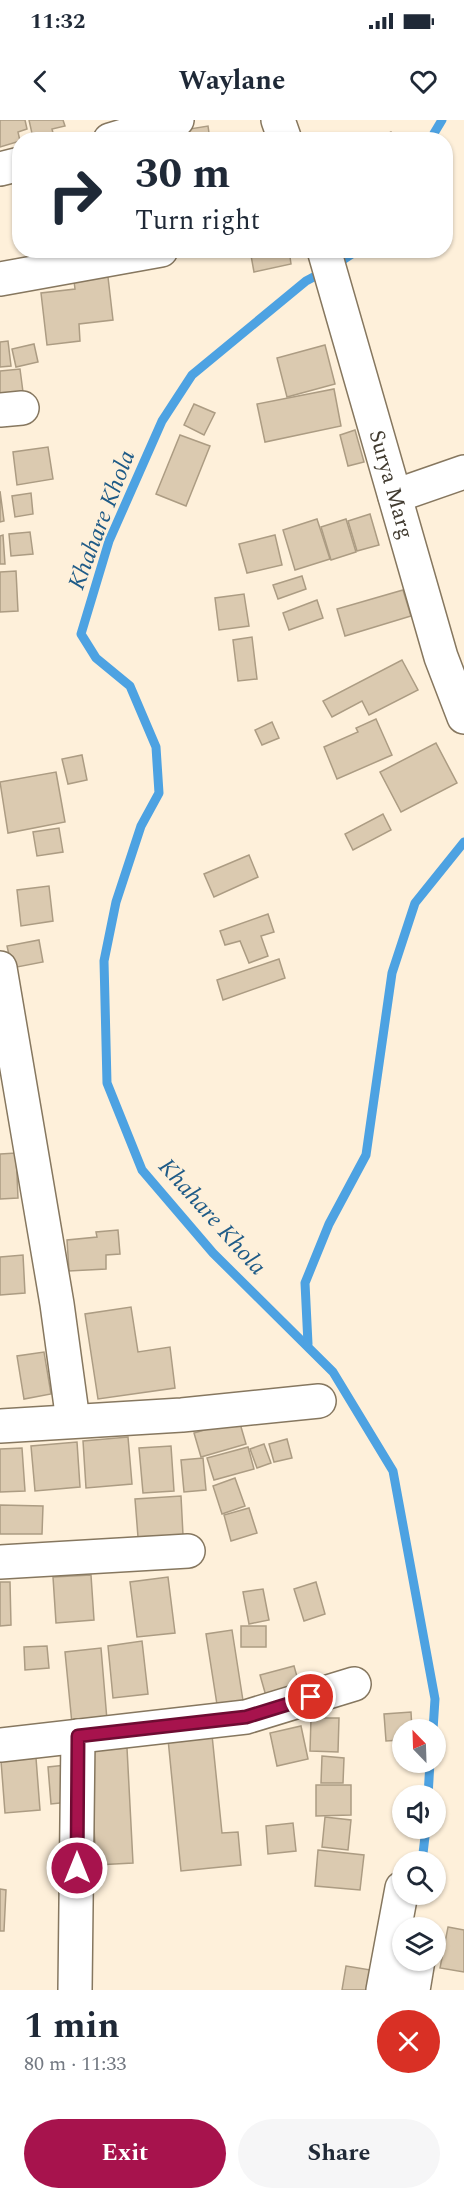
<!DOCTYPE html>
<meta charset="utf-8">
<style>
:root{--surface:#fff;--page:#f6f6f7;--text:#1f2937;--muted:#747a83;--accent:#a7134d}
body{margin:0;font-family:Spectral,serif;background:var(--page);color:var(--text);height:100vh;display:flex;flex-direction:column;font-size:22px;white-space:nowrap}
*{box-sizing:border-box;margin:0}
p{font-size:20px;color:var(--muted)}
.icon{flex:none;width:33px;height:33px;fill:none;stroke:currentColor;stroke-width:2;stroke-linecap:round;stroke-linejoin:round}
.map{position:relative;height:1870px;overflow:hidden}
.side{display:flex;flex-direction:column;background:var(--surface);flex:1}
.side>*{flex:none}
.hud{position:absolute;left:12px;top:12px;width:441px;height:126px;border-radius:24px;box-shadow:0 2px 4px #0004;background:#fff;color:var(--text);overflow:hidden}
.needle{width:39px;rotate:337deg}
.fabs{position:absolute;left:392px;top:1599px;display:grid;gap:12px}
.fabs a{display:grid;place-items:center;width:54px;height:54px;border-radius:50%;background:var(--surface);box-shadow:0 2px 4px #0004;font-size:30px}
.pin{position:absolute;display:grid;place-items:center;width:51px;height:51px;color:#fff;margin:-26px;border:3px solid #fff;border-radius:50%;box-shadow:0 2px 6px #0007}
.me{position:absolute;width:66px;margin:-33px;rotate:0deg;stroke-linejoin:round;filter:drop-shadow(0 0 4px #0008)}
.turn{display:flex;align-items:center;gap:21px;height:126px;padding:0 24px;font-size:27px}
.turn .icon{width:78px;height:78px;stroke-width:2.5}
.turn b{display:block;font-size:42px;line-height:51px}
.round{display:grid;place-items:center;flex:none;width:63px;height:63px;border-radius:32px;background:var(--page)}
.summary{display:flex;align-items:center;justify-content:space-between;height:102px;padding:0 24px}
h1{font-size:36px;font-weight:700;line-height:45px}
.action{display:flex;gap:12px;margin-top:auto;padding:12px 24px}
.action a{flex:1;height:69px;border-radius:36px;background:var(--accent);color:#fff;font-size:24px;font-weight:700;line-height:69px;text-align:center}
.action a+a{background:var(--page);color:var(--text)}
.status{display:flex;justify-content:space-between;align-items:center;height:42px;padding:0 30px;background:var(--surface);direction:ltr}
.status svg{height:16px;fill:currentColor}
header{display:flex;justify-content:space-between;align-items:center;height:78px;padding:0 24px;background:var(--surface);font-size:27px;font-weight:700}
.map>svg:first-child{display:block}
.lines{fill:none;stroke-linecap:round;stroke-linejoin:round}
.stream{stroke:#4da2e2;stroke-width:9}
.building{fill:#dbcab0;stroke:#ac9c83;stroke-width:1.5}
.street-casing{stroke:#86775f;stroke-width:36}
.street{stroke:#fff;stroke-width:33}
.route-casing{stroke:#6d0c32;stroke-width:15}
.route{stroke:#a7134d;stroke-width:10}
.labels{text-anchor:middle;dominant-baseline:central;stroke-width:4.5;stroke-linejoin:round;paint-order:stroke}
.street-label{font-size:22px;fill:#413b30;stroke:#fef0da}
.water-label{font-size:24px;font-style:italic;fill:#1f5b87;stroke:#fef0da}
</style>
<div class="status"><b>11:32</b><svg viewBox="0 0 49 12"><path d="M0 12V9h3v3zM5 12V6h3v6zM10 12V3h3v9zM15 12V0h3v12zM26 1h20v11H26zM47 4h2v5h-2z"/></svg></div>
<header><svg class="icon" aria-label="back" viewBox="0 0 24 24"><path d="M15 5l-7 7 7 7"/></svg>Waylane<svg class="icon" aria-label="heart" viewBox="0 0 24 24"><path d="M12 20l-8-8c-3-5 5-10 8-4 3-6 11-1 8 4z"/></svg></header>
<div class="map">
<svg width="464" height="1870" viewBox="0 0 464 1870">
<rect width="100%" height="100%" fill="#fef0da"/>
<g class="lines">
<!-- stream -->
<g class="stream">
<path d="M430,20L442,0"/>
<path d="M335,145L358,130"/>
<path d="M323,152L306,161L192,255L162,301L109,421L81,514L96,538L130,566L156,627L159,673L141,706L116,782L104,841L107,963L142,1050L213,1133L333,1252L393,1351L435,1579L433,1610"/>
<path d="M308,1224L305,1163L329,1104L366,1035L392,853L415,783L464,722"/>
<path d="M428,1676L430,1642"/>
<path d="M422,1742L426,1708"/>
</g>
</g>
<!-- building -->
<g class="building">
<path d="M0,0H25L27,9L18,12L20,21L0,27Z"/>
<path d="M29,0H63L65,6L52,9L53,13L33,18Z"/>
<path d="M208,6L210,20H179L177,11Z"/>
<path d="M391,12L395,20H375Z"/>
<path d="M250,130H289L291,144L254,152Z"/>
<path d="M108,157L113,200L79,204L80,221L47,225L41,173L75,169L74,161Z"/>
<path d="M8,221L11,246L0,247V222Z"/>
<path d="M34,224L38,242L16,247L12,229Z"/>
<path d="M325,225L335,264L287,277L277,238Z"/>
<path d="M20,249L23,272L0,275V251Z"/>
<path d="M334,269L341,306L265,322L257,284Z"/>
<path d="M194,284L215,293L204,315L184,305Z"/>
<path d="M355,310L364,342L348,346L340,315Z"/>
<path d="M180,315L210,326L186,386L156,374Z"/>
<path d="M48,327L53,359L17,365L13,332Z"/>
<path d="M0,371L4,401L0,402Z"/>
<path d="M31,373L33,394L15,397L12,376Z"/>
<path d="M370,394L379,425L357,431L348,401Z"/>
<path d="M317,399L330,439L295,450L283,410Z"/>
<path d="M346,399L356,432L331,440L321,407Z"/>
<path d="M30,412L33,434L11,436L9,414Z"/>
<path d="M3,415L5,444H0V416Z"/>
<path d="M275,415L282,445L247,453L239,424Z"/>
<path d="M16,451L18,491L0,492V452Z"/>
<path d="M302,456L306,469L278,479L273,465Z"/>
<path d="M403,470L411,496L345,516L337,489Z"/>
<path d="M244,474L249,506L219,510L215,478Z"/>
<path d="M317,480L323,498L289,510L283,493Z"/>
<path d="M252,517L257,559L238,561L233,520Z"/>
<path d="M402,540L418,570L369,595L362,581L332,597L323,581Z"/>
<path d="M376,599L392,635L337,659L324,627L358,612L356,608Z"/>
<path d="M272,602L279,618L262,625L255,610Z"/>
<path d="M436,623L457,663L401,692L380,652Z"/>
<path d="M82,635L87,660L68,664L62,639Z"/>
<path d="M56,652L65,702L8,713L0,662Z"/>
<path d="M383,694L391,710L353,730L345,714Z"/>
<path d="M59,708L63,732L37,736L33,712Z"/>
<path d="M249,735L258,757L214,777L204,754Z"/>
<path d="M49,766L53,801L21,806L17,770Z"/>
<path d="M268,794L274,812L261,816L268,836L249,843L240,821L225,825L220,811Z"/>
<path d="M39,820L43,842L12,848L7,826Z"/>
<path d="M279,839L285,858L223,880L217,860Z"/>
<path d="M16,1033L18,1078L0,1079V1034Z"/>
<path d="M118,1110L120,1134L106,1135V1149L69,1151L67,1120L97,1117L96,1112Z"/>
<path d="M23,1135L25,1173L0,1175V1137Z"/>
<path d="M131,1187L138,1232L170,1227L175,1268L98,1279L85,1194Z"/>
<path d="M44,1232L51,1274L24,1279L17,1236Z"/>
<path d="M239,1300L246,1324L201,1337L194,1313Z"/>
<path d="M128,1317L132,1364L86,1368L83,1321Z"/>
<path d="M287,1319L292,1338L274,1342L269,1324Z"/>
<path d="M77,1322L80,1367L35,1371L31,1326Z"/>
<path d="M264,1324L271,1343L257,1348L250,1329Z"/>
<path d="M171,1326L174,1371L143,1373L139,1328Z"/>
<path d="M248,1327L254,1349L214,1360L207,1338Z"/>
<path d="M22,1328L25,1371L0,1372V1329Z"/>
<path d="M203,1338L206,1370L184,1372L181,1340Z"/>
<path d="M235,1358L245,1386L222,1394L213,1366Z"/>
<path d="M181,1376L183,1415L138,1417L135,1379Z"/>
<path d="M0,1385L43,1386L42,1414H0Z"/>
<path d="M249,1388L257,1413L231,1421L224,1395Z"/>
<path d="M91,1455L94,1500L56,1503L53,1457Z"/>
<path d="M168,1457L175,1513L137,1517L130,1462Z"/>
<path d="M0,1462H10L11,1505L0,1506Z"/>
<path d="M316,1462L325,1494L304,1501L294,1469Z"/>
<path d="M263,1469L269,1500L249,1504L243,1472Z"/>
<rect x="241" y="1506" width="25" height="21"/>
<path d="M232,1510L244,1587L218,1591L206,1514Z"/>
<path d="M142,1521L148,1574L113,1578L108,1526Z"/>
<path d="M47,1526L49,1548L25,1550L24,1527Z"/>
<path d="M101,1528L107,1600L72,1604L65,1532Z"/>
<path d="M294,1546L300,1567L266,1576L260,1555Z"/>
<path d="M411,1592L412,1610H402V1620L386,1621L384,1594Z"/>
<path d="M311,1598H339L338,1632L310,1631Z"/>
<path d="M301,1606L308,1639L277,1646L270,1613Z"/>
<path d="M212,1615L222,1713L238,1712L241,1745L181,1751L168,1619Z"/>
<path d="M127,1628L133,1743L96,1745L90,1630Z"/>
<path d="M322,1636L344,1638L343,1663H321Z"/>
<path d="M36,1638L40,1690L5,1693L1,1641Z"/>
<path d="M66,1645L69,1682L51,1684L48,1647Z"/>
<path d="M316,1665H351V1695L316,1696Z"/>
<path d="M325,1697L351,1700L348,1730L322,1727Z"/>
<path d="M293,1703L296,1731L268,1734L266,1706Z"/>
<path d="M318,1730L364,1735L360,1770L315,1766Z"/>
<path d="M0,1769L6,1770L4,1811H0Z"/>
<path d="M448,1807L464,1810V1852L440,1848Z"/>
<path d="M346,1846L377,1851L374,1870H342Z"/>
</g>
<g class="lines">
<defs>
<g id="street">
<path d="M278,0L285,20"/>
<path d="M110,20L177,0"/>
<path d="M0,49L20,44"/>
<path id="s1" d="M324,130L441,537L464,597"/>
<path d="M0,159L161,130"/>
<path d="M0,290L22,288"/>
<path d="M395,376L464,352"/>
<path d="M0,848L57,1184L73,1301"/>
<path d="M0,1306L182,1295L319,1281"/>
<path d="M0,1442L188,1431"/>
<path d="M0,1625L246,1597L354,1564"/>
<path d="M75,1870L78,1616"/>
<path d="M383,1870L402,1768"/>
<path d="M413,1870L418,1840"/>
</g>
</defs>
<!-- street casing -->
<use href="#street" class="street-casing"/>
<!-- street -->
<use href="#street" class="street"/>
</g>
<g class="lines">
<defs>
<path id="route" d="M77,1748L78,1616L246,1597L311,1577"/>
</defs>
<!-- route casing -->
<use href="#route" class="route-casing"/>
<!-- route -->
<use href="#route" class="route"/>
</g>
<g class="labels">
<!-- street labels -->
<g class="street-label">
<text stroke="none"><textPath href="#s1" startOffset="244">Surya Marg</textPath></text>
</g>
<!-- water labels -->
<g class="water-label">
<text transform="translate(102 400) rotate(-69)">Khahare Khola</text>
<text transform="translate(212 1097) rotate(48)">Khahare Khola</text>
</g>
</g>
</svg>
<div class="fabs">
<a><svg class="needle" viewBox="-14 -14 28 28"><path d="M0-13l5 13h-10z" fill="#e53935"/><path d="M0 13l5-13h-10z" fill="#747a83"/></svg></a>
<a><svg class="icon" aria-label="sound" viewBox="0 0 24 24"><path d="M4 9h4l5-4v14l-5-4H4zM17 9q2 3 0 6"/></svg></a>
<a><svg class="icon" aria-label="search" viewBox="0 0 24 24"><circle cx="10" cy="10" r="6"/><path d="M15 15l6 6"/></svg></a>
<a><svg class="icon" aria-label="layers" viewBox="0 0 24 24"><path d="M12 4l9 5-9 5-9-5zM3 14l9 5 9-5"/></svg></a>
</div>
<div class="pin" style="left:311px;top:1577px;background:#d93025"><svg class="icon" aria-label="arrive" viewBox="0 0 24 24"><path d="M6 21V4h12l-3 4 3 4H6"/></svg></div>
<svg class="me" style="left:77px;top:1748px" viewBox="-20 -20 40 40"><circle r="17" fill="#a7134d" stroke="#fff" stroke-width="3"/><path d="M0-11L8 9 0 5-8 9z" fill="#fff"/></svg>
<div class="hud">
<div class="turn"><svg class="icon" aria-label="right" viewBox="0 0 24 24"><path d="M7 20v-9h11M14 6l5 5-5 5"/></svg><div><b>30 m</b>Turn right</div></div>
</div>
</div>
<section class="side">
<div class="summary"><div><h1>1 min</h1><p>80 m · 11:33</p></div><a class="round" style="background:#d93025;color:#fff"><svg class="icon" aria-label="close" viewBox="0 0 24 24"><path d="M6 6l12 12M18 6L6 18"/></svg></a></div>
<div class="action"><a>Exit</a><a>Share</a></div>
</section>
